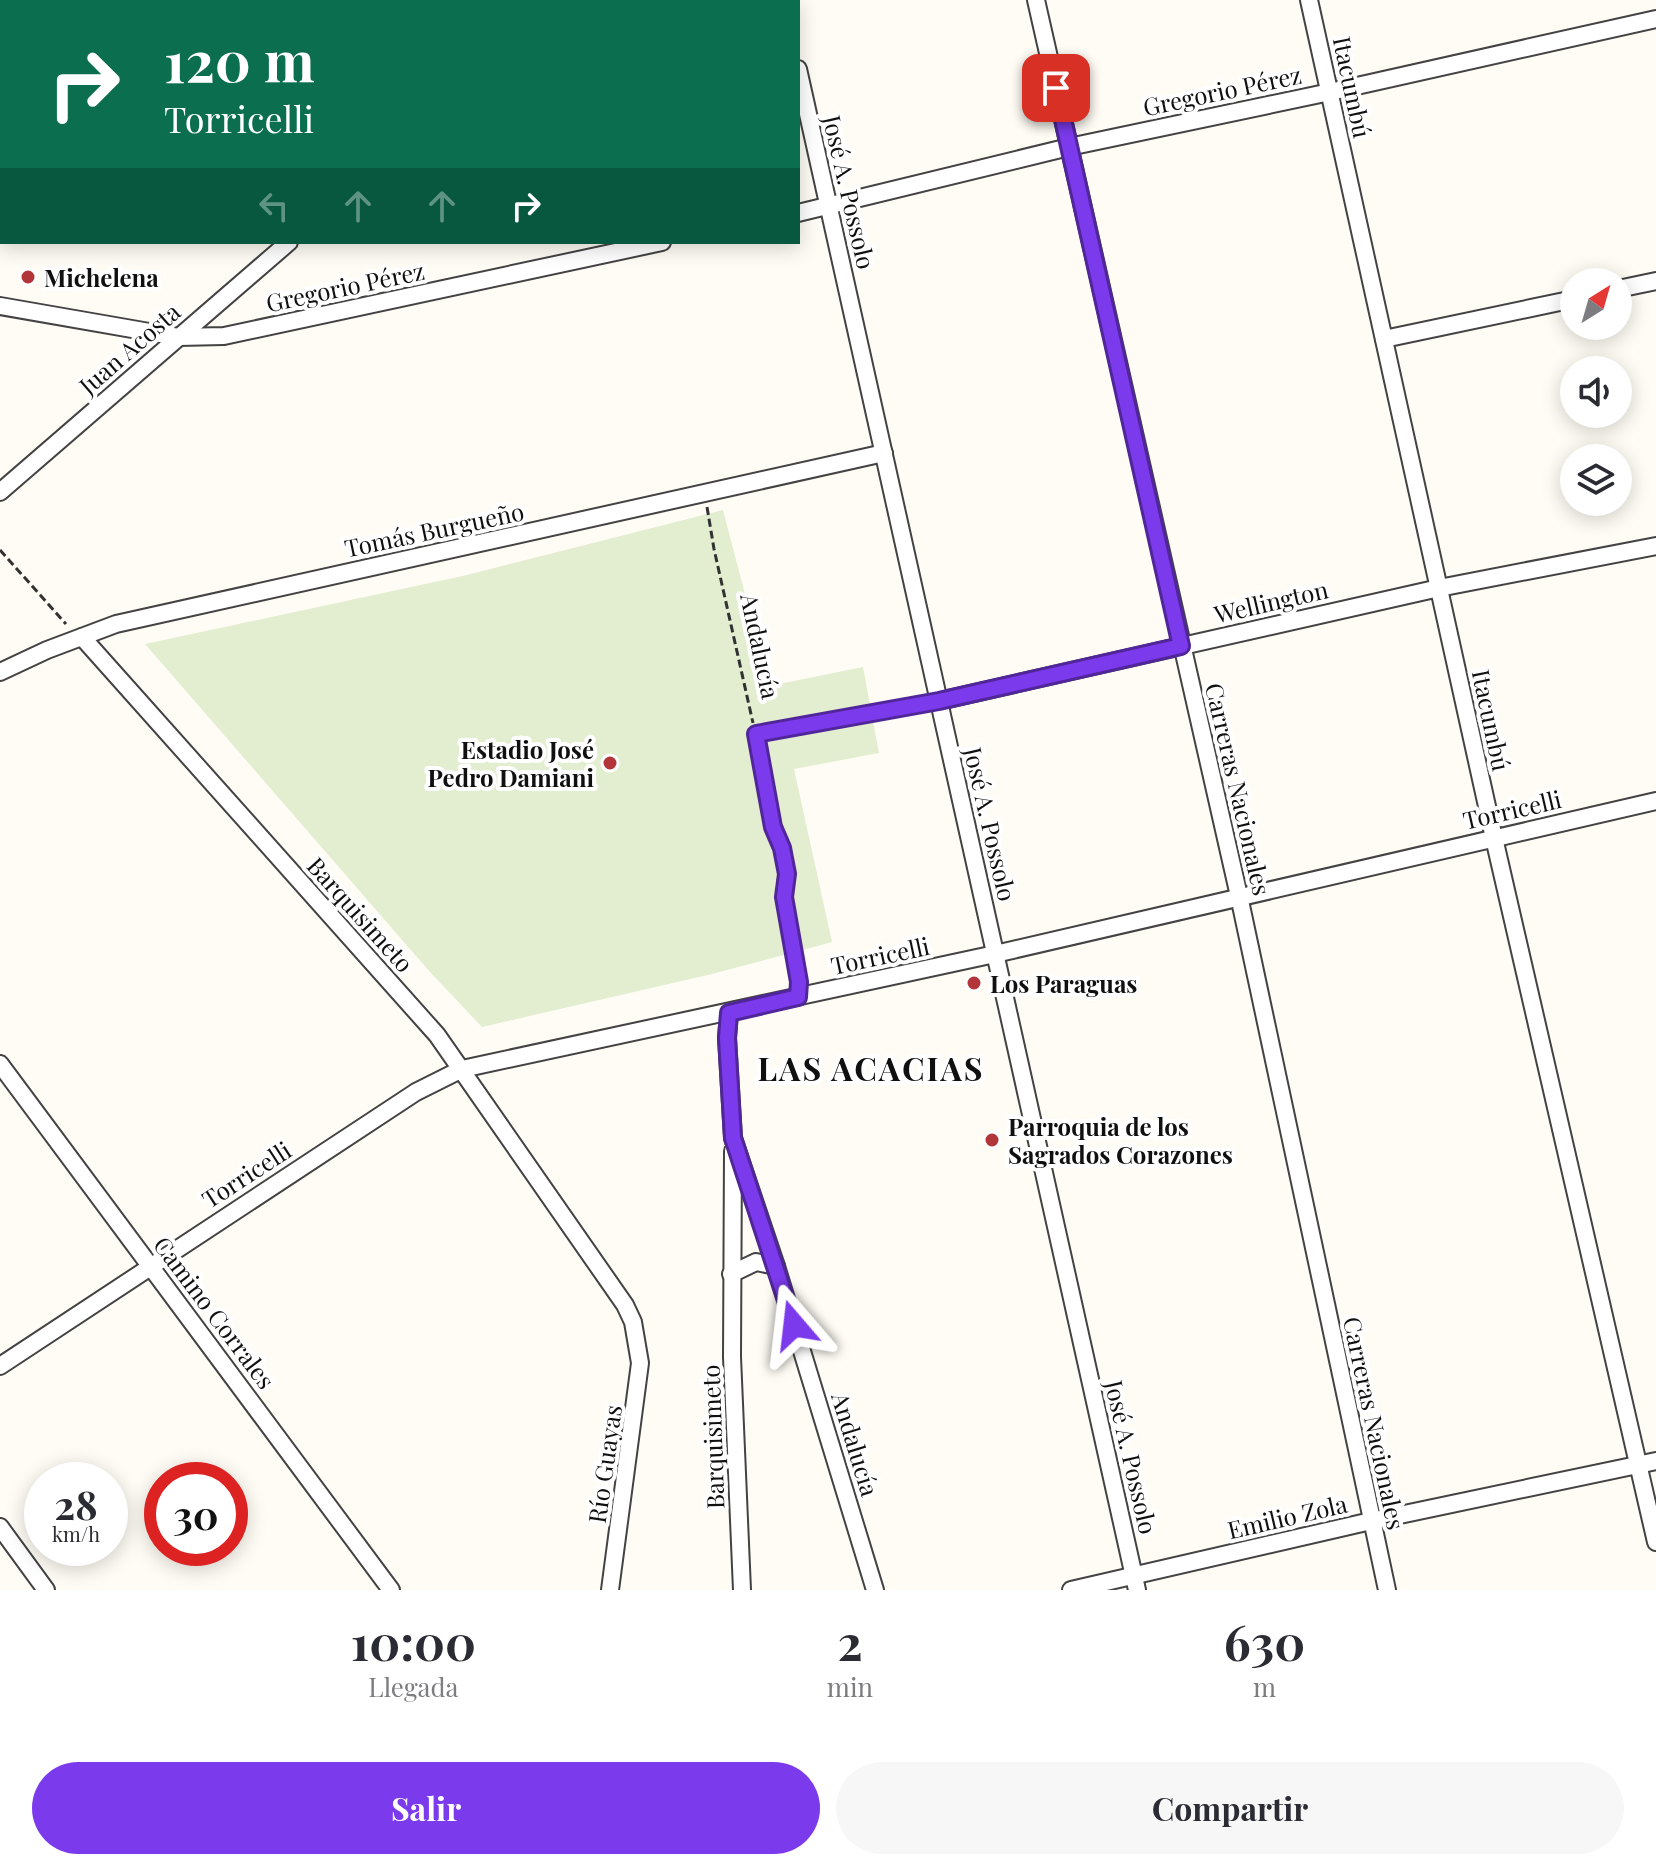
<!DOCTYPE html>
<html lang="es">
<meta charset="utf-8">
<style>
:root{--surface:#fff;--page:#f7f7f7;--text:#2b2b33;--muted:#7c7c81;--accent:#7c3aed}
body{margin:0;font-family:"Playfair Display",serif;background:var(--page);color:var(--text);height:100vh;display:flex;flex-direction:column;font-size:30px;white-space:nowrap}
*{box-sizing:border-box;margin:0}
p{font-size:26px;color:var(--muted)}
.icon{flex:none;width:44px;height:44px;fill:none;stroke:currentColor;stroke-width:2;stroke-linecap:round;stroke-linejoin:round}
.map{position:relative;height:1590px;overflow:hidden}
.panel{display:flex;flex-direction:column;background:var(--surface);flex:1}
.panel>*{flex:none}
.hud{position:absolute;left:0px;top:0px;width:800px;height:244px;box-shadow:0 4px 20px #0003;background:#0b6e4f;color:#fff;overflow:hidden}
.needle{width:52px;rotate:37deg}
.controls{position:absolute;left:1560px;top:268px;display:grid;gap:16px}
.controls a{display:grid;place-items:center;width:72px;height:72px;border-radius:50%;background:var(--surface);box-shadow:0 4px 20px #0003;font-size:40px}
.speed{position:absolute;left:24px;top:1462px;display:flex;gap:16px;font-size:40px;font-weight:700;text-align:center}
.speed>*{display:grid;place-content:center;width:104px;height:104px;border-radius:50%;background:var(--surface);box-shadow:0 4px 20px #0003;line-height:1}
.speed small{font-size:20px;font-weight:400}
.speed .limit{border:12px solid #d22;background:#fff;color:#111}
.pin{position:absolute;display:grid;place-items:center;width:68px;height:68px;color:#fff;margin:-34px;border-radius:16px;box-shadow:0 4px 12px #0006}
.me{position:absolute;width:88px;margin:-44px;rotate:343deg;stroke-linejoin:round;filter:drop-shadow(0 0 6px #0008)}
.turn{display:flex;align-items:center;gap:28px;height:168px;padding:0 32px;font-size:36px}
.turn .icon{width:104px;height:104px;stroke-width:2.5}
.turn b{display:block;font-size:56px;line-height:68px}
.lanes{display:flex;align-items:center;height:76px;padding:0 32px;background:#0003;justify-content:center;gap:40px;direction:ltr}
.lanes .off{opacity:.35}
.eta{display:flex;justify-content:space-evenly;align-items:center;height:136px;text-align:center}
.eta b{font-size:48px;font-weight:700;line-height:56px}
.action{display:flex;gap:16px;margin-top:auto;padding:16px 32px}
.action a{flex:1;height:92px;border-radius:48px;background:var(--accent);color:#fff;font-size:32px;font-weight:700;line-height:92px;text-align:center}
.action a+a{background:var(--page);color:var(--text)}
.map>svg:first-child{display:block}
.pitch{fill:#e3eed1}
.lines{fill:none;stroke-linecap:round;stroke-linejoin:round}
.lane-casing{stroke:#434343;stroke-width:12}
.street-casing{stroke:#434343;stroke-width:20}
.path{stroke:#323232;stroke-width:3;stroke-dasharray:8 4;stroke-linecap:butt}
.lane{stroke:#fff;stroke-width:8}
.street{stroke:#fff;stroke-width:16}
.route-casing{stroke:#51269a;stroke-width:20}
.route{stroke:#7c3aed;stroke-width:14}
.poi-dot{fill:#b23639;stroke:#fff;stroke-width:3}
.labels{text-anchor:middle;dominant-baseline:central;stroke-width:8;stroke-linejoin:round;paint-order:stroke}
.street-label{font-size:24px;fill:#101010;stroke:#fff}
.poi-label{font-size:24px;font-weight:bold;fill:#101010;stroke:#fff;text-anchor:start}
.district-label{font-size:32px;font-weight:bold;letter-spacing:2px;fill:#101010;stroke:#fff}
</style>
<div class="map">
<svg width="1656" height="1590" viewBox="0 0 1656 1590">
<rect width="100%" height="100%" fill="#fefcf4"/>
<!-- pitch -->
<path class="pitch" d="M723,510L769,686L863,667L879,753L794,769L832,942L712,974L482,1027L430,972L145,644L467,575Z"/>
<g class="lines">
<defs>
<path id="lane" d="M798,997L799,982L784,897L787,874L782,848L773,827L756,734L939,701"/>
<g id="street">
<path d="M341,0L352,2"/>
<path d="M782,0L783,2"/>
<path d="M1036,0L1239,896L1387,1590"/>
<path d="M1309,0L1494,838L1656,1542"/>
<path d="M567,2L569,0"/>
<path d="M798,69L1137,1590"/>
<path d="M798,213L1069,147L1330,92L1656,19"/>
<path d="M1618,289L1656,281"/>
<path d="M0,306L178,337L224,336L662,242"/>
<path d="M1384,339L1574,299"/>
<path d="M0,492L289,242"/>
<path d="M82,637L437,1035L625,1305L633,1322L640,1363L610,1590"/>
<path d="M0,672L47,650L116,624L884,453"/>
<path d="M939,701L1439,588L1656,546"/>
<path d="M729,1013L727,1038L733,1138L776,1266L875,1590"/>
<path d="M0,1064L391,1590"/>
<path d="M733,1151L732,1357L742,1590"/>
<path d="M731,1274L756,1262L776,1266"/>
<path d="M0,1366L416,1092L462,1069L995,954L1656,801"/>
<path d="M0,1527L46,1590"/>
<path d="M1071,1590L1371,1521L1656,1461"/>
</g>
</defs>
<!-- lane casing -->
<use href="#lane" class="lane-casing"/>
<!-- street casing -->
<use href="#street" class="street-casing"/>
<!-- path -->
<g class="path">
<path d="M707,507L714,549L753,723"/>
<path d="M0,550L66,624"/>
</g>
<!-- lane -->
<use href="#lane" class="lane"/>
<!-- street -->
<use href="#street" class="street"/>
</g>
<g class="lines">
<defs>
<path id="route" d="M794,1325L733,1138L727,1038L729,1013L798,997L799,982L784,897L787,874L782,848L773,827L756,734L939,701L1181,646L1056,88"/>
</defs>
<!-- route casing -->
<use href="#route" class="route-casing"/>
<!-- route -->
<use href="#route" class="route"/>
</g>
<!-- markers -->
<g class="poi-dot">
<circle cx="28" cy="277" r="8"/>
<circle cx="610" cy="763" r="8"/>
<circle cx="974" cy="983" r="8"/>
<circle cx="992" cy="1140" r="8"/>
</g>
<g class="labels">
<!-- street labels -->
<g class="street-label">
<text transform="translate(1353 87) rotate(78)">Itacumbú</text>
<text transform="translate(1222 90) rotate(-12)">Gregorio Pérez</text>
<text transform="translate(850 192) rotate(77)">José A. Possolo</text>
<text transform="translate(345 286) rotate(-12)">Gregorio Pérez</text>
<text transform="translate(129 348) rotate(-41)">Juan Acosta</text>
<text transform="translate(434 529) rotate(-12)">Tomás Burgueño</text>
<text transform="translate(1271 601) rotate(-13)">Wellington</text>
<text transform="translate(761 646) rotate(78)">Andalucía</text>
<text transform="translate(1492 720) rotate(78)">Itacumbú</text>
<text transform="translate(1239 789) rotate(77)">Carreras Nacionales</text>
<text transform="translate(1512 809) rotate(-13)">Torricelli</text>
<text transform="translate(991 824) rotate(77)">José A. Possolo</text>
<text transform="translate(361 914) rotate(48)">Barquisimeto</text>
<text transform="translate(880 955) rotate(-12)">Torricelli</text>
<text transform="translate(246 1174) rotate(-33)">Torricelli</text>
<text transform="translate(215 1312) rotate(53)">Camino Corrales</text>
<text transform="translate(1375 1423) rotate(78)">Carreras Nacionales</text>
<text transform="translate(712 1437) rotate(-92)">Barquisimeto</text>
<text transform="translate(856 1444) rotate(73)">Andalucía</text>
<text transform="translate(1132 1457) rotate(77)">José A. Possolo</text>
<text transform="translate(604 1464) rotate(-82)">Río Guayas</text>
<text transform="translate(1287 1516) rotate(-13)">Emilio Zola</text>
</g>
<!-- poi labels -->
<g class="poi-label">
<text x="44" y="277">Michelena</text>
<text x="594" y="749" text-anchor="end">Estadio José<tspan x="594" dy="28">Pedro Damiani</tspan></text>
<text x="990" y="983">Los Paraguas</text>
<text x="1008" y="1126">Parroquia de los<tspan x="1008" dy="28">Sagrados Corazones</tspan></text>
</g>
<!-- district labels -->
<g class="district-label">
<text x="871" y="1067">LAS ACACIAS</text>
</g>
</g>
</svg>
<div class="controls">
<a><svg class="needle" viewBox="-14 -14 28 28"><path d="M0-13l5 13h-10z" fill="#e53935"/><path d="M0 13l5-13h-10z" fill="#7c7c81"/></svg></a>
<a><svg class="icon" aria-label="sound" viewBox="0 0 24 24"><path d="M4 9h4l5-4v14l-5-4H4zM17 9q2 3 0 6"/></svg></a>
<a><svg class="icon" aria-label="layers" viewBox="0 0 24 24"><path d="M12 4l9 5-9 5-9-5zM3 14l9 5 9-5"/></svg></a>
</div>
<div class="speed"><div>28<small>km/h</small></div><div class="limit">30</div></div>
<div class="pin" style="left:1056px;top:88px;background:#d93025"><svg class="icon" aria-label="arrive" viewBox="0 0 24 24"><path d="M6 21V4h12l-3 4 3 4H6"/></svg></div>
<svg class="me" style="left:794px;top:1325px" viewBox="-20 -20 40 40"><path d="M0-17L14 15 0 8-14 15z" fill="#7c3aed" stroke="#fff" stroke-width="4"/></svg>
<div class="hud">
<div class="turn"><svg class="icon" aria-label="right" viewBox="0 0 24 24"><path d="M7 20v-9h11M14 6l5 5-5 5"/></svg><div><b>120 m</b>Torricelli</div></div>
<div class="lanes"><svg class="icon off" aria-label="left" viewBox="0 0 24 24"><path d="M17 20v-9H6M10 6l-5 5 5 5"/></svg><svg class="icon off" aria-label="ahead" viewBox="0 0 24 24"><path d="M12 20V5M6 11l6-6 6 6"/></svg><svg class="icon off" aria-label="ahead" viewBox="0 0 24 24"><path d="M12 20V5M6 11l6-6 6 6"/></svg><svg class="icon" aria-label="right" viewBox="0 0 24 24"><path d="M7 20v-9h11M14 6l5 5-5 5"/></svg></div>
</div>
</div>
<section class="panel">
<div class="eta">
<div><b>10:00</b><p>Llegada</p></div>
<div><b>2</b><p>min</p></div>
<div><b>630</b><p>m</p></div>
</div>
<div class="action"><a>Salir</a><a>Compartir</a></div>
</section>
